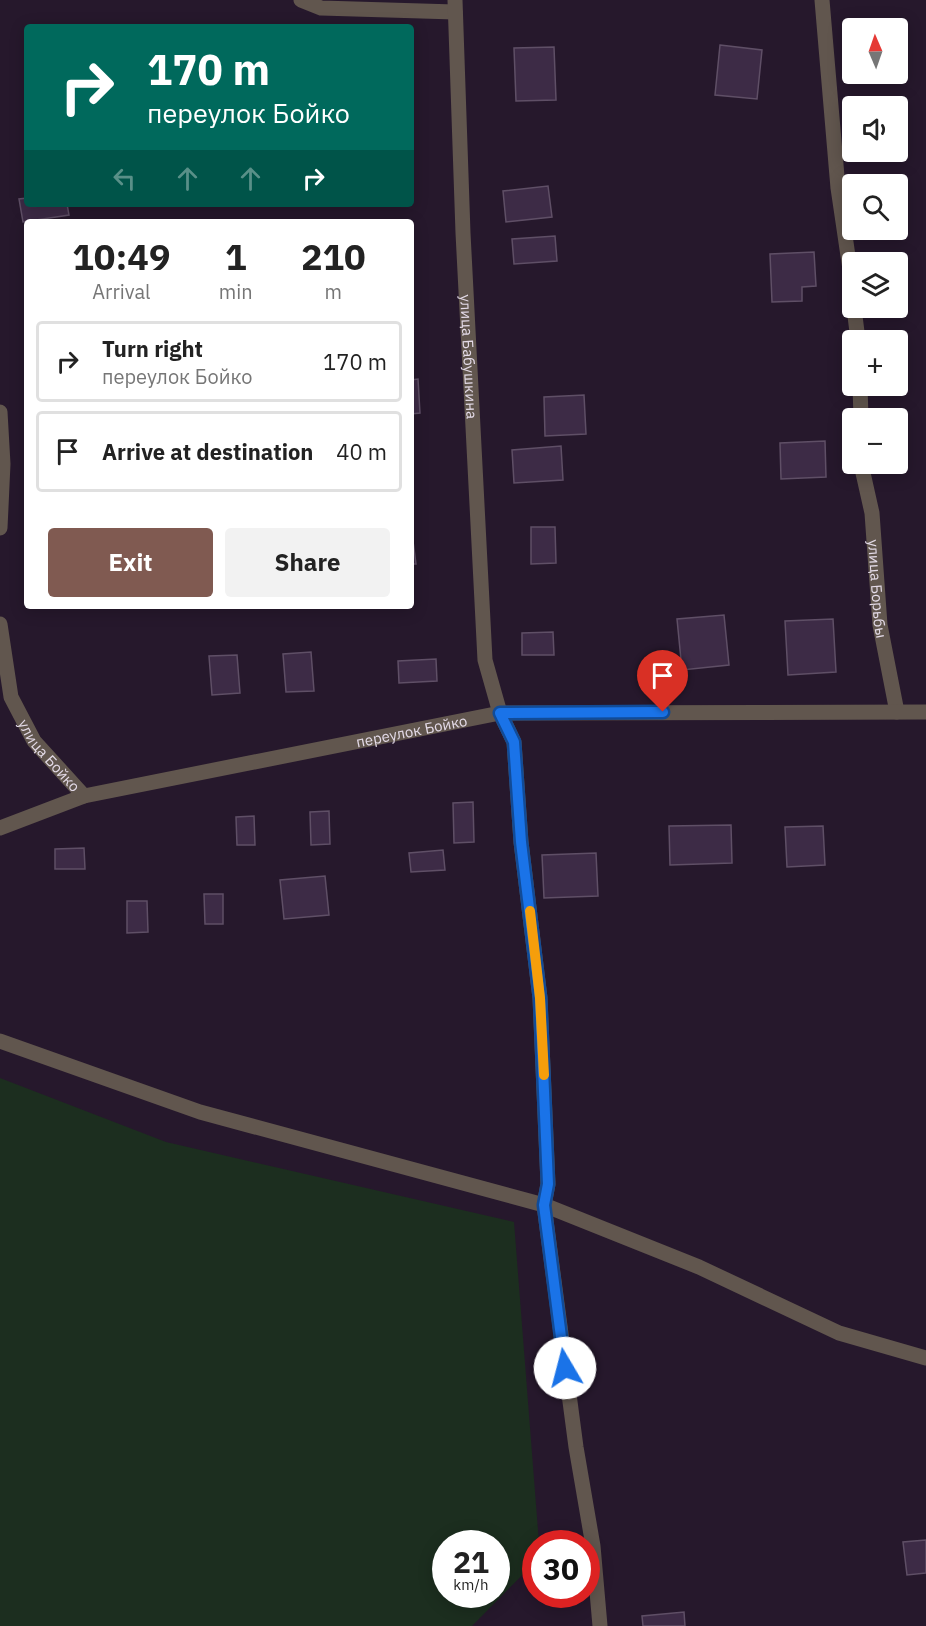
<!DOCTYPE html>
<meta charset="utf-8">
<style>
:root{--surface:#fff;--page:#f2f2f2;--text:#222;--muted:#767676;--line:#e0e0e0;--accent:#805a51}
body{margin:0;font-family:"IBM Plex Sans",sans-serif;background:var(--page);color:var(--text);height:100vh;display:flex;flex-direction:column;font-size:22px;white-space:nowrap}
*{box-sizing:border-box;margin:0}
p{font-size:20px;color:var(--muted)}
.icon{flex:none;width:33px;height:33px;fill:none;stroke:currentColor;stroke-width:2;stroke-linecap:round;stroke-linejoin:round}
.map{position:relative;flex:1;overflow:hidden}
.side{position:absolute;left:24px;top:219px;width:390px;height:390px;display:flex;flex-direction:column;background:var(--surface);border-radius:6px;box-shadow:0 3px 15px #0003}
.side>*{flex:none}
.guide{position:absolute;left:24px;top:24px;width:390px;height:183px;border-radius:6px;box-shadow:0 3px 15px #0003;background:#00695c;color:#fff;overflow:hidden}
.needle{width:39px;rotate:358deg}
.fabs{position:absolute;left:842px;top:18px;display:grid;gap:12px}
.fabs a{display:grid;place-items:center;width:66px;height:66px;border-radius:6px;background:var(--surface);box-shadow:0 3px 15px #0003;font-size:30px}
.speed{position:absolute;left:432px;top:1530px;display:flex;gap:12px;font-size:30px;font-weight:700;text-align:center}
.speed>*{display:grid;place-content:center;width:78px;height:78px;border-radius:50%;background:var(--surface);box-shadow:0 3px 15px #0003;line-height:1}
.speed small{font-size:15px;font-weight:400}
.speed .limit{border:9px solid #d22;background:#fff;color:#111}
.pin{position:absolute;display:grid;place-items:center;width:51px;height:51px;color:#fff;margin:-62px -26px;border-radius:50% 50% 50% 0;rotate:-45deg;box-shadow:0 0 6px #0007}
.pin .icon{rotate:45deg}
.me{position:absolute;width:66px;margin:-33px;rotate:352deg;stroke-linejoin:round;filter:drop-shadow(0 0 4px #0008)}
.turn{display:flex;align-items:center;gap:21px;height:126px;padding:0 24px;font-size:27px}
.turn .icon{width:78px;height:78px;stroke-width:2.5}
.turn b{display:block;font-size:42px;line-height:51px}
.lanes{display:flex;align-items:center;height:57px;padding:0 24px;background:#0003;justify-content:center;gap:30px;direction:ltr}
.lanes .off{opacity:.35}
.eta{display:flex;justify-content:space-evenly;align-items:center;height:102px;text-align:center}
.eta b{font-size:36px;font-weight:700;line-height:42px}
.cta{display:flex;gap:12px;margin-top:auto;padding:12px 24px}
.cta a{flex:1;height:69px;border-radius:6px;background:var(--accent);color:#fff;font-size:24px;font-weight:700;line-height:69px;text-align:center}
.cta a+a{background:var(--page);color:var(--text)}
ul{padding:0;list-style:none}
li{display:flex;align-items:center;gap:18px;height:81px;margin:0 12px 9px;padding:0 12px;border:3px solid var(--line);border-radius:6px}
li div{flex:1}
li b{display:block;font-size:22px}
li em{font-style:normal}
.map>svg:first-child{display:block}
.green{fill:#1c2e1f;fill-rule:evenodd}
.building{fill:#3d2b46;stroke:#5f4f66;stroke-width:1.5}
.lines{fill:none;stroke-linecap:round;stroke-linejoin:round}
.minor{stroke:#61564e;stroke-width:15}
.route-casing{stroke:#114b97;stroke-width:15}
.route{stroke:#1a73e8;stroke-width:10}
.slow{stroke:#f59e0b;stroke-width:10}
.labels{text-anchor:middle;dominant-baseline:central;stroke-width:4.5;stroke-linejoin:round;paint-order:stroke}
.street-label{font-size:15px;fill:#e4dbe8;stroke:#0c060e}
</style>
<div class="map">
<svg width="926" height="1626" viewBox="0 0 926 1626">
<rect width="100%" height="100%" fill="#26182c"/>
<!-- green -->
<path class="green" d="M0,1078L166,1142L514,1222L539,1543L536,1544L535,1562L472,1626H0ZM446,1544H496V1594H446Z"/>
<!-- building -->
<g class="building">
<path d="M720,45L762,50L757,99L715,95Z"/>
<path d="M554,47L556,100L516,101L514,48Z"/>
<path d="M548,186L552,217L506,222L503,191Z"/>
<path d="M27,198V204H67L69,215L23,222L19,199Z"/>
<path d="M555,236L557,261L514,264L512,239Z"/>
<path d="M814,252L816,286L802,287V301L772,302L770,254Z"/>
<path d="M418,379L420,413L411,414V380Z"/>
<path d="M584,395L586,434L545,436L544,397Z"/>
<path d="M825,441L826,477L781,479L780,443Z"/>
<path d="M561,446L563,480L514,483L512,450Z"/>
<path d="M411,526L416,564H411Z"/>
<path d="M531,527H555L556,563L531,564Z"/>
<path d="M724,615L729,665L682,670L677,619Z"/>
<path d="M833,619L836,672L788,675L785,621Z"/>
<path d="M553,632L554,655H522V633Z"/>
<path d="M311,652L314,691L286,692L283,654Z"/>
<path d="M237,655L240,693L212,695L209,656Z"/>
<path d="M436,659L437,681L399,683L398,661Z"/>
<path d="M473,802L474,842L454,843L453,803Z"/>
<path d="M329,811L330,844L311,845L310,812Z"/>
<path d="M254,816L255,845H237L236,817Z"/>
<path d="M731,825L732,863L670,865L669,826Z"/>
<path d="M823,826L825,865L787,867L785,827Z"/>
<path d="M84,848L85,869H55V849Z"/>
<path d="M443,850L445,870L411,872L409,853Z"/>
<path d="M596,853L598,896L544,898L542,855Z"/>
<path d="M325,876L329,915L284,919L280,880Z"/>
<path d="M204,894H223V924H205Z"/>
<path d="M127,901H147L148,932L127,933Z"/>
<path d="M926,1540V1573L907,1575L903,1542Z"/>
<path d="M684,1612L685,1626H643L642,1616Z"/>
</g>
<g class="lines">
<!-- minor -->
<g class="minor">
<path d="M301,0L321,8L455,12"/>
<path id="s1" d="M455,0L463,233L485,660L500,713L514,742L521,842L540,998L548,1184L544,1205L576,1447L593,1546L600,1626"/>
<path d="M822,0L838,188L852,283"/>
<path d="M854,308L858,340"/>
<path d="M860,386L861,418"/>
<path d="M0,412L3,464L0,528"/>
<path id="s2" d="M861,464L872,513L880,625L897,712"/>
<path id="s3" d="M0,624L11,697L34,741L84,796L0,828"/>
<path id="s4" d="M84,796L500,713L926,712"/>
<path d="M0,1041L200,1112L544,1205L699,1267L839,1333L926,1358"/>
</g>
</g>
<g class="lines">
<defs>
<path id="route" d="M565,1368L544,1205L548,1184L540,998L521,842L514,742L500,713L663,712"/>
</defs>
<!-- route casing -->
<use href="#route" class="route-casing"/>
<!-- route -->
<use href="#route" class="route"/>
<!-- slow -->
<path class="slow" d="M530,911L540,998L544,1075"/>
</g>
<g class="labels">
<!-- street labels -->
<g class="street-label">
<text stroke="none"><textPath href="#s1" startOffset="357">улица Бабушкина</textPath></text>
<text stroke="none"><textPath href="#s2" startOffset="126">улица Борьбы</textPath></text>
<text stroke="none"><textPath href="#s4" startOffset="334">переулок Бойко</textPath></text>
<text stroke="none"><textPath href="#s3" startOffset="144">улица Бойко</textPath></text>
</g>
</g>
</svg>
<div class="fabs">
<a><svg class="needle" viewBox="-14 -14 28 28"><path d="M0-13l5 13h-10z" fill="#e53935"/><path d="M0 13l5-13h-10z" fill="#767676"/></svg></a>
<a><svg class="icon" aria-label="sound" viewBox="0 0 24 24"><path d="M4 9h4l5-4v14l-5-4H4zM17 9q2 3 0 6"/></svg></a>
<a><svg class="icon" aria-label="search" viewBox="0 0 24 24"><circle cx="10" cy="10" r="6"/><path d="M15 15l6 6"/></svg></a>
<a><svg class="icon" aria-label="layers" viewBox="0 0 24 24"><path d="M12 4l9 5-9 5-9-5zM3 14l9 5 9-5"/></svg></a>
<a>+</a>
<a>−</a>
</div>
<div class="speed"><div>21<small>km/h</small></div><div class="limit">30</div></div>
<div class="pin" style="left:663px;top:712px;background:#d93025"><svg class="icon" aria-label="arrive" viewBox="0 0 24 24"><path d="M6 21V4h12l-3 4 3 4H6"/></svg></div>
<svg class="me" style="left:565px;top:1368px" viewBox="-20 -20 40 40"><circle r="19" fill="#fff"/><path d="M0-13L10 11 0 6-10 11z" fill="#1a73e8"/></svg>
<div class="guide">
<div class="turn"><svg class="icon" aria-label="right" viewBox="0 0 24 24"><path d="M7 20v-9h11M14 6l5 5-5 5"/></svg><div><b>170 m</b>переулок Бойко</div></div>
<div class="lanes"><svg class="icon off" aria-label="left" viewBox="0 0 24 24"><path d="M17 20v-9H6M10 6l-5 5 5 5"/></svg><svg class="icon off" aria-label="ahead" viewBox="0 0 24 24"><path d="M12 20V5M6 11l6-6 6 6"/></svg><svg class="icon off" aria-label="ahead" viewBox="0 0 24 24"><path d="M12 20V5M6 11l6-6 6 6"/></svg><svg class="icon" aria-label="right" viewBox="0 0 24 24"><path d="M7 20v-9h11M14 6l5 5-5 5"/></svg></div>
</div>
<section class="side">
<div class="eta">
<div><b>10:49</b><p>Arrival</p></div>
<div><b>1</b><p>min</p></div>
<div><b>210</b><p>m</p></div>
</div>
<ul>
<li><svg class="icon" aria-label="right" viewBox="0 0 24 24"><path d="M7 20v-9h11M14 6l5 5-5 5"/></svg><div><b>Turn right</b><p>переулок Бойко</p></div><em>170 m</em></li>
<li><svg class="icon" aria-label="arrive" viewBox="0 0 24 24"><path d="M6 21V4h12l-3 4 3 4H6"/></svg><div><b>Arrive at destination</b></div><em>40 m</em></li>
</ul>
<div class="cta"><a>Exit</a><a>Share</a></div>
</section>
</div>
